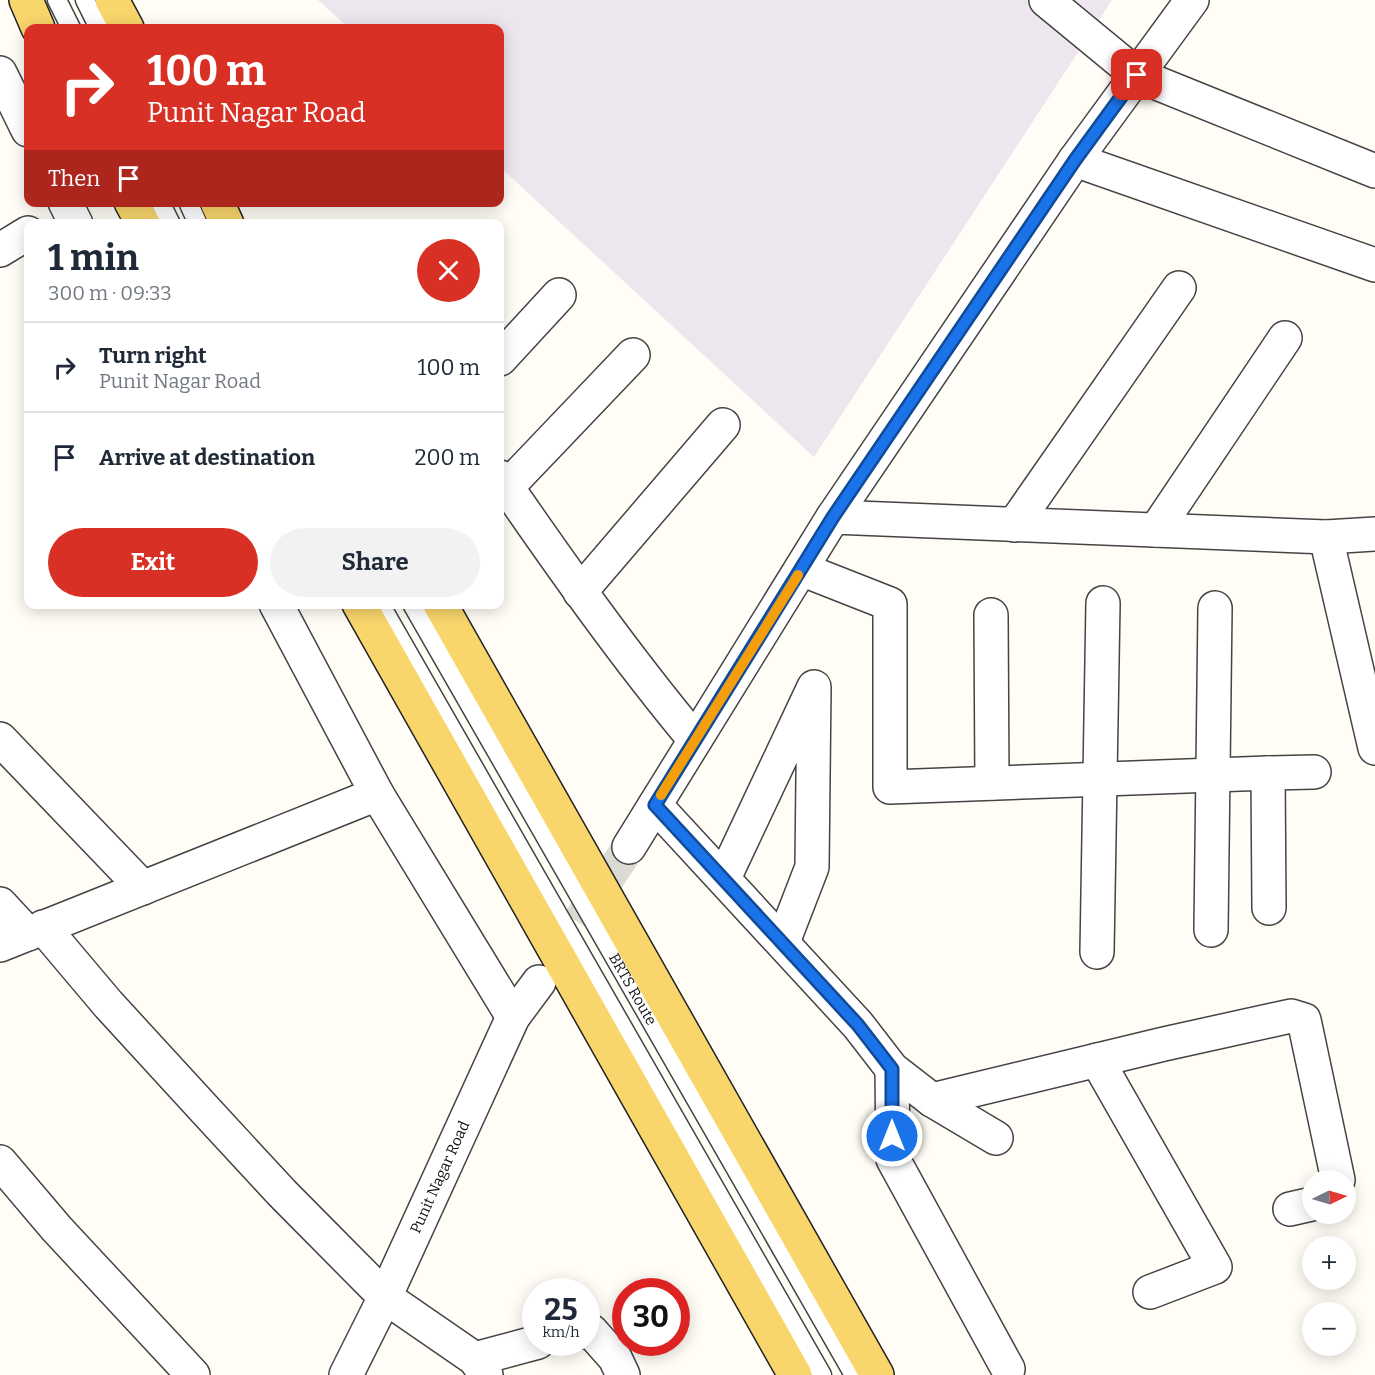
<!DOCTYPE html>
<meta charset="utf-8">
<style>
:root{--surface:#fff;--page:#f2f2f3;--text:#1f2937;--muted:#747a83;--line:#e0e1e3;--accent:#d93025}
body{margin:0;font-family:Bitter,serif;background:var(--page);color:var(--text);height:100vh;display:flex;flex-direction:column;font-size:22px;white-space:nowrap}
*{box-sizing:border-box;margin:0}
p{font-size:20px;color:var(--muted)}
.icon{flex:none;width:33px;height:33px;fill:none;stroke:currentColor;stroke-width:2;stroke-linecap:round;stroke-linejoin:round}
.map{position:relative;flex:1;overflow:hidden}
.side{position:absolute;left:24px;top:219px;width:480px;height:390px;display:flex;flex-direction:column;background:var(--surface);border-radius:12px;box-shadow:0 3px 15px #0003}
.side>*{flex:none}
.top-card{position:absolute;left:24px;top:24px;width:480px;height:183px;border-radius:12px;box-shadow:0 3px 15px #0003;background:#d93025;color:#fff;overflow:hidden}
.needle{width:39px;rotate:85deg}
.fabs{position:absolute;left:1302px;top:1170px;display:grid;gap:12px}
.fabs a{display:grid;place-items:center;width:54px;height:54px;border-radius:50%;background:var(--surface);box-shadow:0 3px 15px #0003;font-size:30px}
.speed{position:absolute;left:522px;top:1278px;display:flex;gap:12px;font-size:30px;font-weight:700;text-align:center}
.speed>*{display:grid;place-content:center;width:78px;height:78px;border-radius:50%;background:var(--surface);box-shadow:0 3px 15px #0003;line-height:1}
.speed small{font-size:15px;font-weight:400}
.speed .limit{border:9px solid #d22;background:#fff;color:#111}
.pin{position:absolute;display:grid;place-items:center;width:51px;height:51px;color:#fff;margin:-26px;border-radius:12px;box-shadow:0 3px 9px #0006}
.me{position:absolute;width:66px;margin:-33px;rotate:0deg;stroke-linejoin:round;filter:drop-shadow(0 0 4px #0008)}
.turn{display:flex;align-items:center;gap:21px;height:126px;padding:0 24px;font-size:27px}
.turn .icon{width:78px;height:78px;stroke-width:2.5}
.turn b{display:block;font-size:42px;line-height:51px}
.then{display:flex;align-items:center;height:57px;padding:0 24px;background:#0003;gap:12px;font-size:22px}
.round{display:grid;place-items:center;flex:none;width:63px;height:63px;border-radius:32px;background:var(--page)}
.head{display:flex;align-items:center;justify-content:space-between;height:102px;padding:0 24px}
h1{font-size:36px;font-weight:700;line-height:45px}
.button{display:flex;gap:12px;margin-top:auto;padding:12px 24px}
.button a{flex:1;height:69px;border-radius:36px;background:var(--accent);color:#fff;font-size:24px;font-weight:700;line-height:69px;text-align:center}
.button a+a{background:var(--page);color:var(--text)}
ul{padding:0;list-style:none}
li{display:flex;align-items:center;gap:18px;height:90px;padding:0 24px;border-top:2px solid var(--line)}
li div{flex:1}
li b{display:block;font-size:22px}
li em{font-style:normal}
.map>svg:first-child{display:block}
.industrial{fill:#eee6ef}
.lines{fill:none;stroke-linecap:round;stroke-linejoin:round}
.tertiary-tunnel{stroke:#dbdad3;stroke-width:33;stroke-dasharray:33 16;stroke-linecap:butt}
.service-casing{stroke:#444;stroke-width:21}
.minor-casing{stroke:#444;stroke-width:36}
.tertiary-casing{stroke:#444;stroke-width:36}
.primary-casing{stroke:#222;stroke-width:36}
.service{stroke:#fff;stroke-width:18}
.minor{stroke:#fff;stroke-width:33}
.tertiary{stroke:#fff;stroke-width:33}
.primary{stroke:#f9d66b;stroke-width:33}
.route-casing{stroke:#114b97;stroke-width:15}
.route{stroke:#1a73e8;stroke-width:10}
.slow{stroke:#f59e0b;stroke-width:10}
.labels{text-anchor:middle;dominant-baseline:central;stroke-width:6;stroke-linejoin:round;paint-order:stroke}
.street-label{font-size:15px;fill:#111;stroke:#fff}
</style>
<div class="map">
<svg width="1375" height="1375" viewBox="0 0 1375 1375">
<rect width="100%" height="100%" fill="#fffdf5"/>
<!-- industrial -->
<path class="industrial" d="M318,0H1112L814,457L500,167V28H349Z"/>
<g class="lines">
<!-- tertiary-tunnel -->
<path class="tertiary-tunnel" d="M551,963L629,847"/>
<defs>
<g id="service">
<path d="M57,0L71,28"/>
<path d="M85,0L99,28"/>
<path d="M160,202L171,224"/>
<path d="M188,202L198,224"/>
<path d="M380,604L822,1375"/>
<path id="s1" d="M412,604L854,1375"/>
</g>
<g id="minor">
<path d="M1046,0L1137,75L1375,171"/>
<path d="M1075,160L1375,265"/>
<path d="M0,250L28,233"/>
<path d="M500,359L559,295"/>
<path d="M500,477C562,567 625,656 695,740"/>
<path d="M507,487L633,355"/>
<path d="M833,517L1326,537L1375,534"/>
<path d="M1014,525L1179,288"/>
<path d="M1156,530L1285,338"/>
<path d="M1326,537L1375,748"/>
<path d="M801,569L890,604V787L1268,773L1269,908"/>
<path d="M580,592L723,425"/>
<path d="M991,615L992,783"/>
<path d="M0,739L143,888"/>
<path d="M1268,773L1314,772"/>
<path d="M655,805L858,1025L892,1069L932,1100L996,1138"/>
<path d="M724,878L814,687L812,867L783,942"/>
<path d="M0,904L28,934"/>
<path d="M43,927L108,1004L208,1113L282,1193L385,1297L475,1359L486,1375"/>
<path d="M1211,930L1215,608"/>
<path d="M1097,952L1103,603"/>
<path d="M1097,1060L1215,1267L1150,1292"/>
<path d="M892,1069L893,1159L1008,1369"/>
<path d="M932,1100L1164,1044L1291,1016L1304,1020L1338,1180"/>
<path d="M0,1162L57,1229L193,1375"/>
<path d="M1290,1209L1312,1204"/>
<path d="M586,1332L591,1331L615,1358L623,1375"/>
<path d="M475,1359L538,1342"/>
</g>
<g id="tertiary">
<path d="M0,73L28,130"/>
<path d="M65,202L76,224"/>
<path d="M276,604L377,794L513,1017"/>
<path d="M629,847L833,517L1075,160L1192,0"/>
<path d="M0,945L377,794"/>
<path id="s2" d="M346,1375L385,1297L513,1017L539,982"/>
</g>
<g id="primary">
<path d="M26,0L38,28"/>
<path d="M112,0L127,28"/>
<path d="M131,202L143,224"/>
<path d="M217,202L227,224"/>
<path d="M359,604L795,1375"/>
<path d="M440,604L877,1375"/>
</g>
</defs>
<!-- service casing -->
<use href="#service" class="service-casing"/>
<!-- minor casing -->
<use href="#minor" class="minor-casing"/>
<!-- tertiary casing -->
<use href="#tertiary" class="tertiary-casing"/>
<!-- primary casing -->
<use href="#primary" class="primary-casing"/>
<!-- service -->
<use href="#service" class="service"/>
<!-- minor -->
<use href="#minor" class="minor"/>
<!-- tertiary -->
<use href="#tertiary" class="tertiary"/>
<!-- primary -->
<use href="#primary" class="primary"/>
</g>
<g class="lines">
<defs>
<path id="route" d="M892,1136V1069L858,1025L655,805L833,517L1075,160L1137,75"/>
</defs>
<!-- route casing -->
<use href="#route" class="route-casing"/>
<!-- route -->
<use href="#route" class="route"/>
<!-- slow -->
<path class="slow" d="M661,795L798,575"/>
</g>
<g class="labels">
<!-- street labels -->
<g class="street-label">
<text stroke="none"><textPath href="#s1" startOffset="444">BRTS Route</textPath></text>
<text stroke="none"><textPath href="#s2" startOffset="219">Punit Nagar Road</textPath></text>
</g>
</g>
</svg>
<div class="fabs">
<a><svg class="needle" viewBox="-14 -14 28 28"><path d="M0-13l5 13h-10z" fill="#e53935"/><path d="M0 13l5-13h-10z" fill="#747a83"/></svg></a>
<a>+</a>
<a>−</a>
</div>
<div class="speed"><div>25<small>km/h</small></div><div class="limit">30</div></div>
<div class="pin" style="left:1137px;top:75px;background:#d93025"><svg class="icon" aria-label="arrive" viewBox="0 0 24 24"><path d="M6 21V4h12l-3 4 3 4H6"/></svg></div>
<svg class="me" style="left:892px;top:1136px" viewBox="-20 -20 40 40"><circle r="17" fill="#1a73e8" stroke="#fff" stroke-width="3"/><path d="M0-11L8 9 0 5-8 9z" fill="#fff"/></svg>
<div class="top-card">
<div class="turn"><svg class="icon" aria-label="right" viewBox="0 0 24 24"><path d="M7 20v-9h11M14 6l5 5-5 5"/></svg><div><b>100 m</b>Punit Nagar Road</div></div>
<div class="then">Then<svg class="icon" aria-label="arrive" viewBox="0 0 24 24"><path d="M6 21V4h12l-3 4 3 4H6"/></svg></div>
</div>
<section class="side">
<div class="head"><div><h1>1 min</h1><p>300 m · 09:33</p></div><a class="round" style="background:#d93025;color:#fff"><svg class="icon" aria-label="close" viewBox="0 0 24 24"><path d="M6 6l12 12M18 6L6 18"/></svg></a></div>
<ul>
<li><svg class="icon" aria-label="right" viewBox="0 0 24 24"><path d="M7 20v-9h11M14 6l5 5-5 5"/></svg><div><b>Turn right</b><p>Punit Nagar Road</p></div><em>100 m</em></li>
<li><svg class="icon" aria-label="arrive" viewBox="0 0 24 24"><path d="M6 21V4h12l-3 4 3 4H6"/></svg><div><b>Arrive at destination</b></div><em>200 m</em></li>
</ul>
<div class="button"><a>Exit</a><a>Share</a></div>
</section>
</div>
